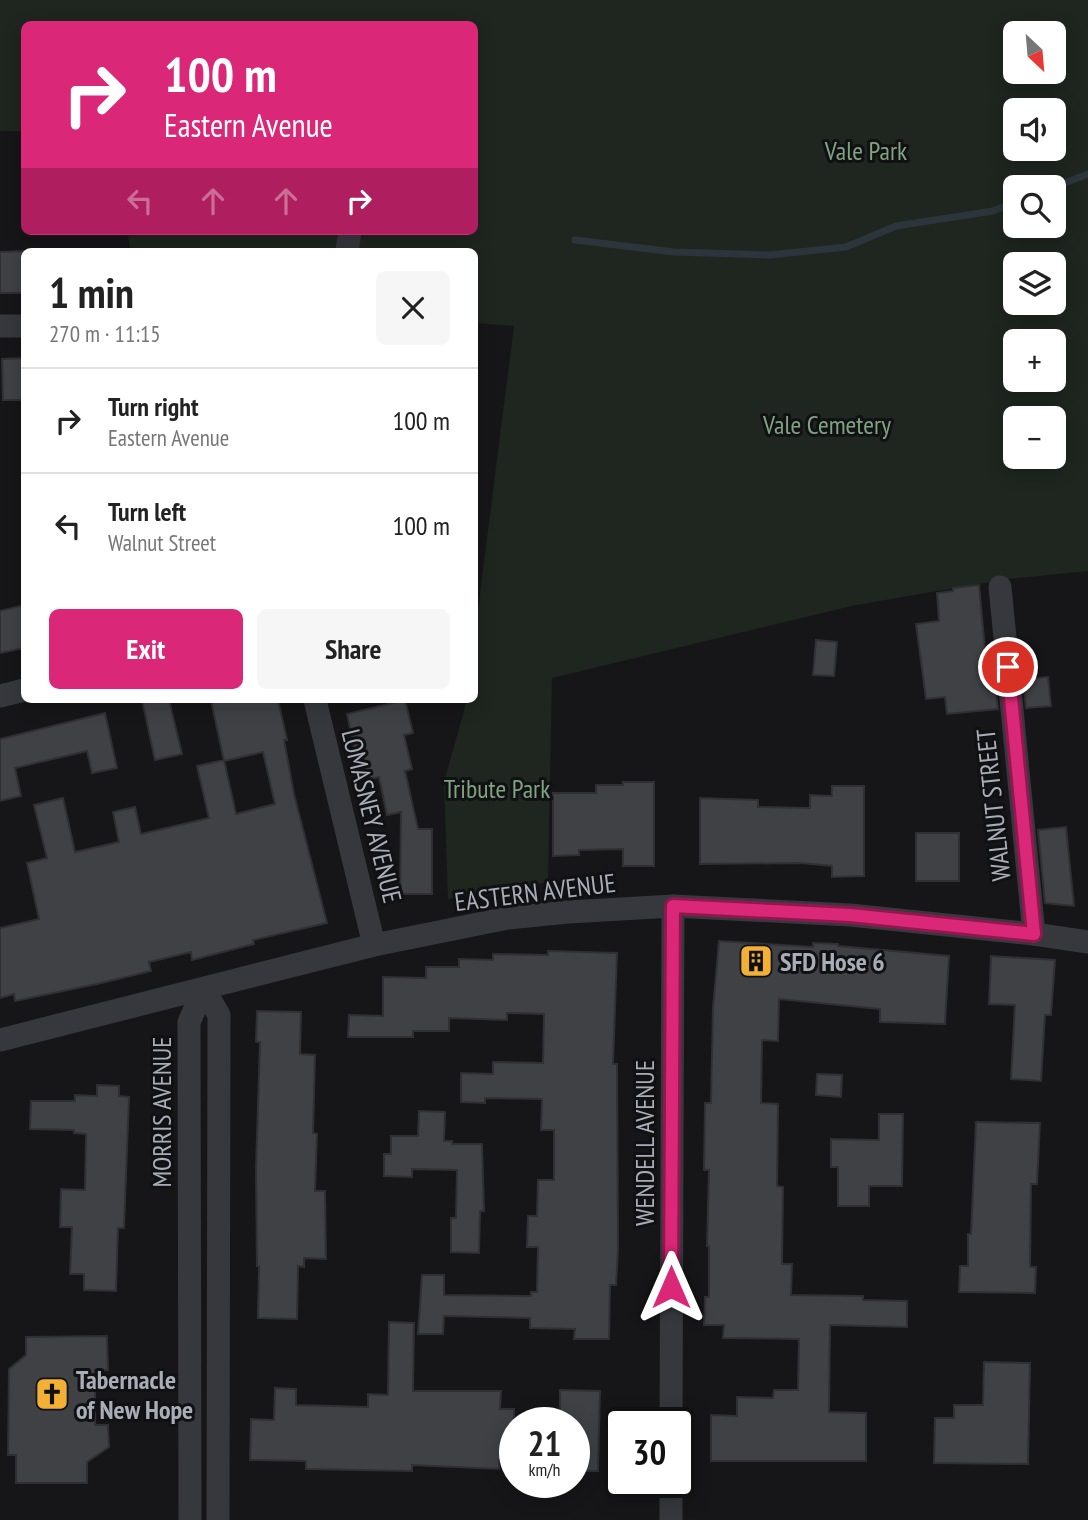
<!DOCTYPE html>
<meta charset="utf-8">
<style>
:root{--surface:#fff;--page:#f6f6f6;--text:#222;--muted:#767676;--line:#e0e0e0;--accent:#db2777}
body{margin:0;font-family:"PT Sans Narrow",sans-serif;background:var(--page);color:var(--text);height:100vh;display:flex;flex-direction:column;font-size:26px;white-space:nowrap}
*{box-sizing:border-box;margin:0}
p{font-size:23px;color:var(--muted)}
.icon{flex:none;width:38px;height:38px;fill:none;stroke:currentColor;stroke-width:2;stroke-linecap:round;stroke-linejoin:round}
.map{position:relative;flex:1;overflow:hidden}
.sheet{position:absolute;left:21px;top:248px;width:457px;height:455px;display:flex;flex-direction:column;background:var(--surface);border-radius:10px;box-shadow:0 4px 18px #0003}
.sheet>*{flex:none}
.hud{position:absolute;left:21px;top:21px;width:457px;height:214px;border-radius:10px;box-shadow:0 4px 18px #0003;background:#db2777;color:#fff;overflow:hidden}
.needle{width:46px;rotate:154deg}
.buttons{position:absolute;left:1003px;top:21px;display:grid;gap:14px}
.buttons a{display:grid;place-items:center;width:63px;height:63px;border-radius:10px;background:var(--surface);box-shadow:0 4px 18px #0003;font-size:35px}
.speed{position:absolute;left:499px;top:1407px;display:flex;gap:14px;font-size:35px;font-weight:700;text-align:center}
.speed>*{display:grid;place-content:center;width:91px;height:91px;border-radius:50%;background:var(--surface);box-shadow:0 4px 18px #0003;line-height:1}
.speed small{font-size:18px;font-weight:400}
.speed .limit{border:4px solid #111;border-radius:10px;background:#fff;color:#111}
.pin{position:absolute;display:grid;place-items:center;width:60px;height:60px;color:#fff;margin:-30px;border:4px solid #fff;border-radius:50%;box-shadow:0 2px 7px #0007}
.me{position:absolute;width:77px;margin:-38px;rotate:0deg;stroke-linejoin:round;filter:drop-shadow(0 0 5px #0008)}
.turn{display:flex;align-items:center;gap:24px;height:147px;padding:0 28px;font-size:32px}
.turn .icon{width:91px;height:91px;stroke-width:2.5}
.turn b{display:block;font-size:49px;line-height:60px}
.lanes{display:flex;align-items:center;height:66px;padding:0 28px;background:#0003;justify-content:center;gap:35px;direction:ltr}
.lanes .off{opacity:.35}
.round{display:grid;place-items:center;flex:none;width:74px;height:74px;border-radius:10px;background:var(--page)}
.overview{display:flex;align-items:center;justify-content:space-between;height:119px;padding:0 28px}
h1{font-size:42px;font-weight:700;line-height:52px}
.button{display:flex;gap:14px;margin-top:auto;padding:14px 28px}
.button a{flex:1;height:80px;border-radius:10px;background:var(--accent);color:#fff;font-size:28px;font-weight:700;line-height:80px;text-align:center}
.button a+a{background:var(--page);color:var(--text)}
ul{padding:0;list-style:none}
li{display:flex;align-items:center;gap:21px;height:105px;padding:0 28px;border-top:2px solid var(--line)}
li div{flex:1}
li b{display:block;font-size:26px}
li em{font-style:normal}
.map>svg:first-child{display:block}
.green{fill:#1e261f;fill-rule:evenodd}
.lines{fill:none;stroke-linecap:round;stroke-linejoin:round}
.stream{stroke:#2c353c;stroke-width:7}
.building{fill:#404145;stroke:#303034;stroke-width:2}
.street{stroke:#37383d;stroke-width:23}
.route-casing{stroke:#8e194d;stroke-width:18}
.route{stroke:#db2777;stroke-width:12}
.labels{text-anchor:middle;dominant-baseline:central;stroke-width:6;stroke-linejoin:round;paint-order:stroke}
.park-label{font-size:26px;fill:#7fa381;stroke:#111113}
.street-label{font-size:26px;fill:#a8adb8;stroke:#111113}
.poi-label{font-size:26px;font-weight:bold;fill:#a8adb8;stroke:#111113;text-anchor:start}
</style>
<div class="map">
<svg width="1088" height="1520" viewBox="0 0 1088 1520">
<rect width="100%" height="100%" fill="#161618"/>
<!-- green -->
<path class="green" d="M0,0H1088V571L1008,579L856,605L552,678L548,882L448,899L444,782L467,700H474V641L514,326L474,323V252H131L127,231H474V24H24V131H0ZM1015,33H1054V72H1015ZM1015,110H1054V149H1015ZM1015,187H1054V226H1015ZM1015,264H1054V303H1015ZM1015,341H1054V380H1015ZM1015,418H1054V457H1015Z"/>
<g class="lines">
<!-- stream -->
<g class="stream">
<path d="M1054,187L1088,174"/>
<path d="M575,240L674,252L770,255L846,247L896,226L993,211L1015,202"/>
</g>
</g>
<!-- building -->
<g class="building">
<path d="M24,251V293H0V252Z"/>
<path d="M24,358V400H3L2,359Z"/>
<path d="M979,585L988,682H995L998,709L947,714L945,697L926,699L916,624L939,621L937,593L953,591V588Z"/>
<path d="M24,605V648L0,653V611Z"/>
<path d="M816,640L837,642L834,676L813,675Z"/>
<path d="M1048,677L1051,706L1026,708L1023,679Z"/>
<path d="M142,700H169L182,754L155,760Z"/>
<path d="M211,700H278L287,740H284L294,794L327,923L253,940L254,944L192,960L191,952L149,962L151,971L97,984L15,1001L14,994L0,998V928L39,919L27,863L47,858L34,805L63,798L75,852L119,842L113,812L135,807L141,834L209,818L197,766L224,760L236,814L275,804L263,752L224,761Z"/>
<path d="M405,700L413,733L404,735L412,769L405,771L418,829H432V894H400L401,812L387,815L379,777L361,781L347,714Z"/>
<path d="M105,713L117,768L92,773L87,751L15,768L21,796L0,801V739Z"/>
<path d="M623,782H654V866H623V849L579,850V855L553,856V793H596V785H623Z"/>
<path d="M832,786H864V876L832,877V866L801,863L700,864V798L758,800V807L810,808V795L832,796Z"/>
<path d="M1066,827L1074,906L1045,903L1038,830Z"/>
<rect x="916" y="833" width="43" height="48"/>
<path d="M719,941L813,947V943L838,944V946L949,956L945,1024L880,1022V1009L779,999L778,1041L762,1040L761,1103L778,1104L777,1186L783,1187L782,1264H792L791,1295L863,1296V1300L907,1301V1327L830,1325L829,1412L866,1413V1461H711V1415L737,1416V1397L773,1398L774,1390H798L799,1339L723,1338L724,1325H704L705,1297H709V1246H707L709,1170H704L705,1103H711L713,1008Z"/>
<path d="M548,951L617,953L613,1064H617L618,1248L616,1285H610L609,1339H574L575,1329L530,1328V1318L444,1316L443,1334H418L422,1275H444V1295L531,1296V1292H537L538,1247H527L528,1216H537L538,1180H554V1130H541L542,1099L485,1098V1103L461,1102V1073L493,1074V1062L543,1063L544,1014L507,1013V1020L449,1018V1031H413V1037H348L349,1015L383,1016V977L426,978V967H459V959L493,960V954L548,955Z"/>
<path d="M991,956L1055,960L1051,1015H1045L1041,1081L1011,1079L1015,1005L989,1004Z"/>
<path d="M257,1011L301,1012L300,1054L315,1055L313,1133L317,1134L315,1191H325L326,1259L304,1258V1267L298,1266L297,1319L258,1318L259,1266H257L256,1169L260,1042H256Z"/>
<path d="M817,1074L842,1075L841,1097L816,1095Z"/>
<path d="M97,1085L119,1086V1096L129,1097L124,1228H118L116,1291L84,1290V1274H70L72,1227H60L61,1189L85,1190L86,1134L74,1133V1130L30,1129L31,1101H75V1095L97,1096Z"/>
<path d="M419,1111L445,1112L444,1141H452V1144H482L484,1211H480L479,1253L451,1252V1218H456L457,1170L412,1169V1177L384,1176V1154H391V1136H418Z"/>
<path d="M879,1114H903L902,1186H869V1206H838V1167H831V1139L879,1140Z"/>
<path d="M976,1122L1040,1123L1037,1184H1031L1030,1267H1036L1035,1293L959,1292L960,1266H968V1234H971Z"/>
<path d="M389,1322L414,1323L413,1391H501L500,1409H514V1460H499V1469L412,1465V1471L306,1469V1461L250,1460L251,1419L274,1420L275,1388L296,1389V1405L368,1407V1394L388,1395Z"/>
<path d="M107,1336L108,1370H95V1425H108L109,1447L87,1462V1483H16V1455H8L9,1369L26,1355V1337Z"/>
<path d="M984,1362L1030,1363L1028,1464L934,1463L935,1418H954V1405H983Z"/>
<path d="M560,1390L600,1391L598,1471H574V1423H560Z"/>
</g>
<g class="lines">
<!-- street -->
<g class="street">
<path d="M347,252L350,231"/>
<path d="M0,326H24"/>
<path d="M1000,587L1034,934"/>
<path d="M0,696L24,690"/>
<path d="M315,700L374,945"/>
<path d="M204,989L219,1015L218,1520"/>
<path d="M0,1040L374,945L508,918L568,912L673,906L850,915L1034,934L1088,942"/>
<path d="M671,1423L673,906"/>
<path d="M190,1520L189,1022L204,989"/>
<path d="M671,1520V1482"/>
</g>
</g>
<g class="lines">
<defs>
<path id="route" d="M671,1287L673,906L850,915L1034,934L1008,667"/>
</defs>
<!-- route casing -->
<use href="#route" class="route-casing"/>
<!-- route -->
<use href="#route" class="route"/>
</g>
<!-- icons -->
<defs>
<symbol id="building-square" viewBox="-11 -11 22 22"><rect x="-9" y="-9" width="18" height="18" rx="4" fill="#f2b134" stroke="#111113"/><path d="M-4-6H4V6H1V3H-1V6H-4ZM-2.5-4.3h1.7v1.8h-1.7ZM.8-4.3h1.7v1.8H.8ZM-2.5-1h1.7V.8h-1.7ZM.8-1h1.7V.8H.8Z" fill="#111"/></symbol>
<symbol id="church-square" viewBox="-11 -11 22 22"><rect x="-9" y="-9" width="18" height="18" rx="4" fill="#f2b134" stroke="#111113"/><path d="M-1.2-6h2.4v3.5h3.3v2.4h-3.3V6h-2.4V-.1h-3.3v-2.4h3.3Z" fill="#111"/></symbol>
</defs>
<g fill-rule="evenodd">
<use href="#building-square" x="737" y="942" width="38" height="38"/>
<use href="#church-square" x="33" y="1375" width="38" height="38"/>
</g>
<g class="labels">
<!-- park labels -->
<g class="park-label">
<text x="866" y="150">Vale Park</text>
<text x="827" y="424">Vale Cemetery</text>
<text x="497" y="788">Tribute Park</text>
</g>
<!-- street labels -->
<g class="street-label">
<text transform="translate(993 805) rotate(-96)">WALNUT STREET</text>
<text transform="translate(372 816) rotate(76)">LOMASNEY AVENUE</text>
<text transform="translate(535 892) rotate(-7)">EASTERN AVENUE</text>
<text transform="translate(161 1112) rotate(-90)">MORRIS AVENUE</text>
<text transform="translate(644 1143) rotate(-90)">WENDELL AVENUE</text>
</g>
<!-- poi labels -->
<g class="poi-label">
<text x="780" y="961">SFD Hose 6</text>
<text x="76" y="1379">Tabernacle<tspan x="76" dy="30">of New Hope</tspan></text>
</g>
</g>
</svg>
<div class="buttons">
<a><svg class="needle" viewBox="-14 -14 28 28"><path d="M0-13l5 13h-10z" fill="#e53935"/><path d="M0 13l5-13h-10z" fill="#767676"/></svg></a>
<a><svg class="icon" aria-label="sound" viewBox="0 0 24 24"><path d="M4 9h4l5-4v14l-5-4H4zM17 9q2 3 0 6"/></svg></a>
<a><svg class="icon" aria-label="search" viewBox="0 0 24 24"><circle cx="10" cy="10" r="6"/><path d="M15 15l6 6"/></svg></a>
<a><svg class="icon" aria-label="layers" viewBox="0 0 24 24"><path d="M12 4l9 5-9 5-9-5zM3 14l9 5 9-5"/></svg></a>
<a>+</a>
<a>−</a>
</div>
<div class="speed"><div>21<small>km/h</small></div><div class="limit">30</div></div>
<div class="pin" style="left:1008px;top:667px;background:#d93025"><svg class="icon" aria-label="arrive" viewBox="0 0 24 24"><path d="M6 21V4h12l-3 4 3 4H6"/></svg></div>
<svg class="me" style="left:671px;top:1287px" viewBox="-20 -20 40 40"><path d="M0-17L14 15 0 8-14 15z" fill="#db2777" stroke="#fff" stroke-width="4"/></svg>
<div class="hud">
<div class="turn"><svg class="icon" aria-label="right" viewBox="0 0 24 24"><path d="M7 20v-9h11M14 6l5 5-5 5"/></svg><div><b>100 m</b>Eastern Avenue</div></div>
<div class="lanes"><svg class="icon off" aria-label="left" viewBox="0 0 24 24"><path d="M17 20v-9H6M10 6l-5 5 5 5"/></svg><svg class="icon off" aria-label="ahead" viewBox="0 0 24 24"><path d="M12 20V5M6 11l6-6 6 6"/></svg><svg class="icon off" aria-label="ahead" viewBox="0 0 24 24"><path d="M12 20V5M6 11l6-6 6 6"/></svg><svg class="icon" aria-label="right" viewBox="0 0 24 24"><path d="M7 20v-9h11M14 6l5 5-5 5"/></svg></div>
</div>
<section class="sheet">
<div class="overview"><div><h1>1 min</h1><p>270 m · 11:15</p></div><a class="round"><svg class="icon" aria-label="close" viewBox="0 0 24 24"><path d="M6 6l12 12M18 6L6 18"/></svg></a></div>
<ul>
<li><svg class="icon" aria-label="right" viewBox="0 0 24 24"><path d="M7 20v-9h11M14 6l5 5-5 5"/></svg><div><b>Turn right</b><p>Eastern Avenue</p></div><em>100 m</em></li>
<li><svg class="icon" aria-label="left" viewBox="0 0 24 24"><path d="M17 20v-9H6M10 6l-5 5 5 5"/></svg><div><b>Turn left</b><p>Walnut Street</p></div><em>100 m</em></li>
</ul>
<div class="button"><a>Exit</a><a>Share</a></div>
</section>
</div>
